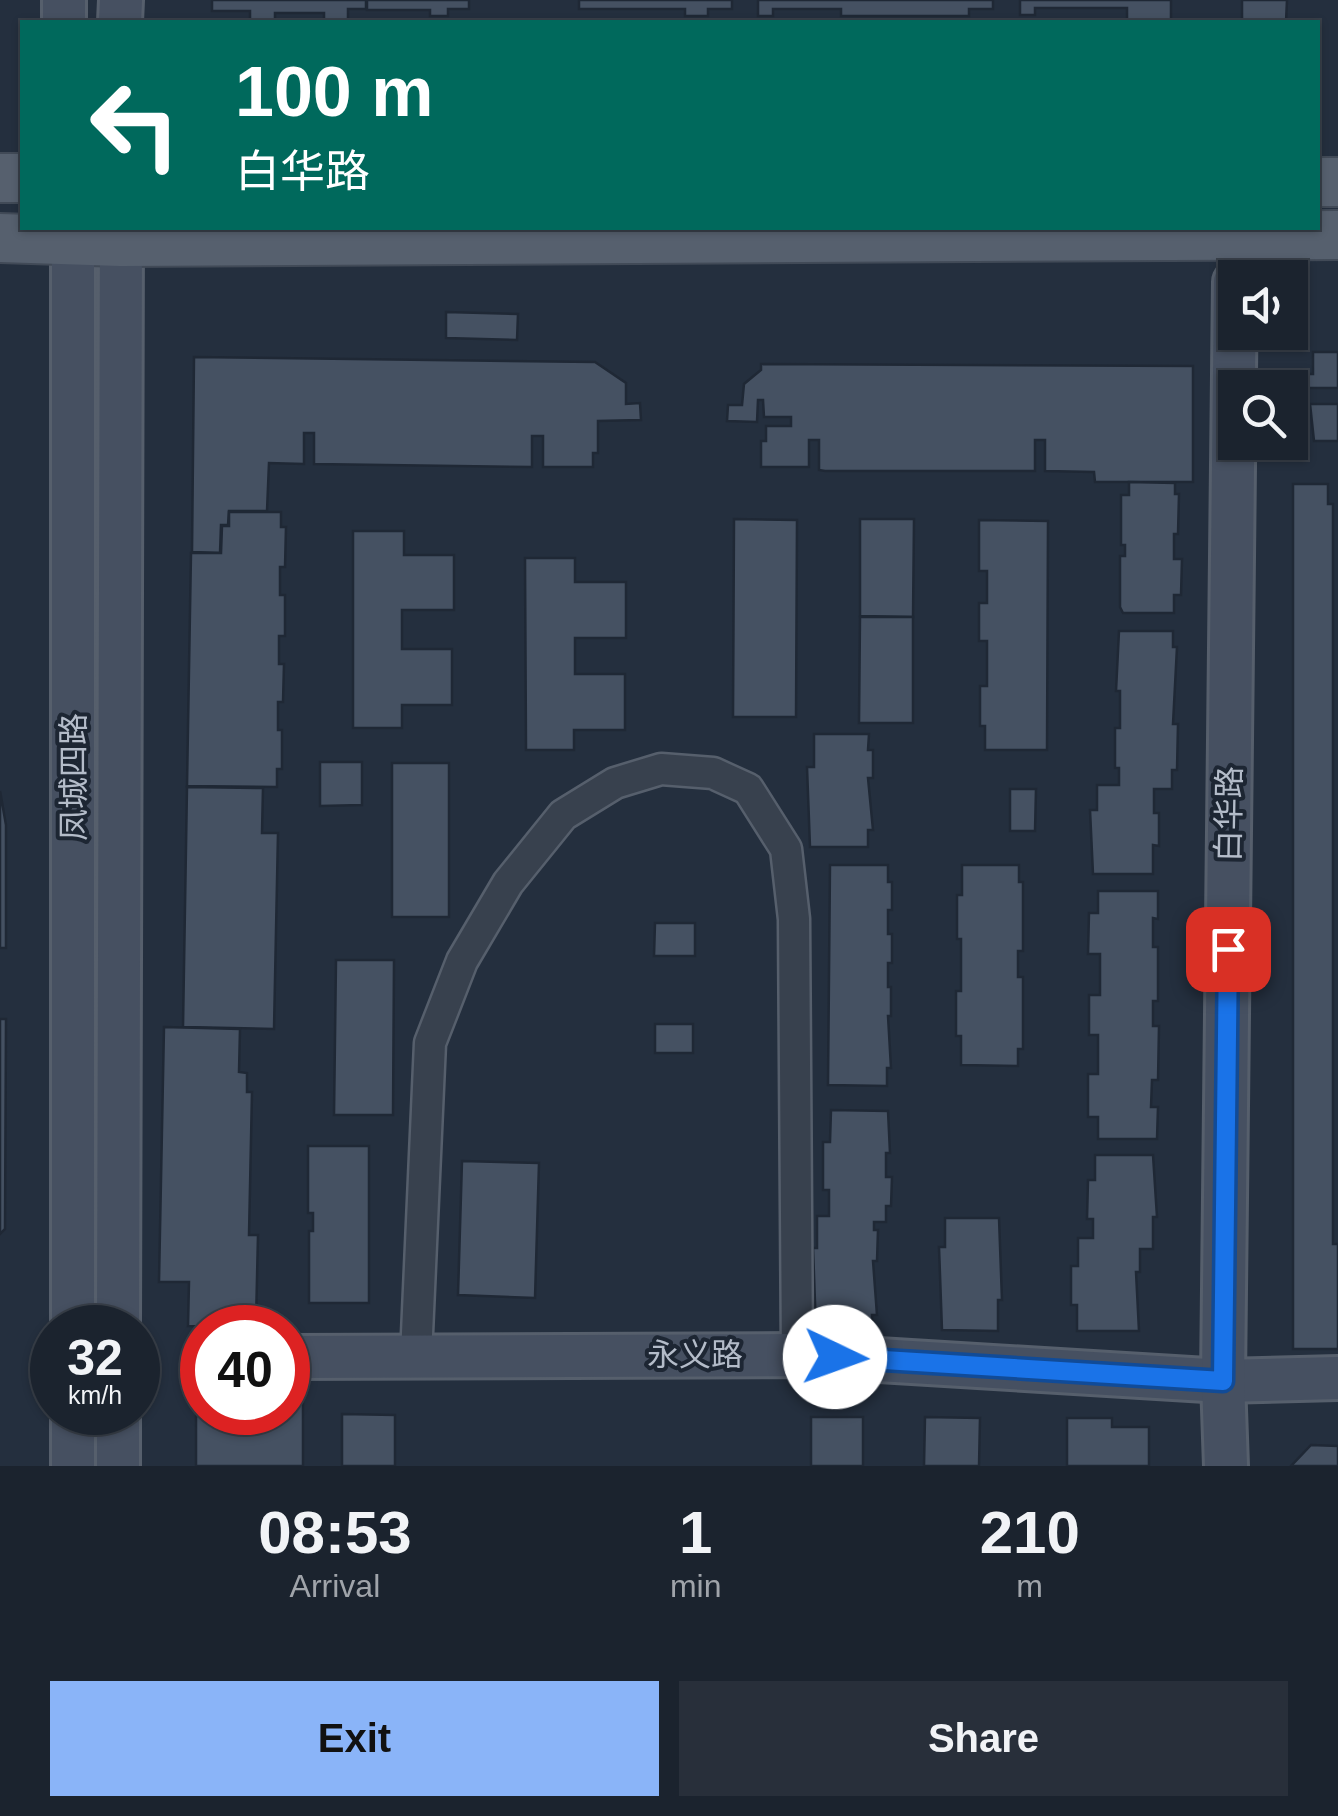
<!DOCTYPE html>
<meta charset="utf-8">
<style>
:root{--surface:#1b232e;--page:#282f3a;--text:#f1f3f6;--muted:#a0a4aa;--line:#39404a;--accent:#8ab4f8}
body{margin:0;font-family:Helvetica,"Noto Sans SC",sans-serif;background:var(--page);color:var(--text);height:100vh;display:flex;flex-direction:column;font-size:38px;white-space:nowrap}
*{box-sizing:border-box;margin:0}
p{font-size:32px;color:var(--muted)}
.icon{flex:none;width:55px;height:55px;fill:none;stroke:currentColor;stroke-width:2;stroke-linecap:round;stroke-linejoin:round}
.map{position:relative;height:1466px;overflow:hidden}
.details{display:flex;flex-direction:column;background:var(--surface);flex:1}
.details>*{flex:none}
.hud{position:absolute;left:20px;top:20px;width:1300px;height:210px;border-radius:0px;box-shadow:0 2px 8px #0004,0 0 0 2px var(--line);background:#00695c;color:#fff;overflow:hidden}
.controls{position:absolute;left:1218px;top:260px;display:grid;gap:20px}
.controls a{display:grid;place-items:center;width:90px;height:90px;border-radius:0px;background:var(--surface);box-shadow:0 2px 8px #0004,0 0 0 2px var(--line);font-size:50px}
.speed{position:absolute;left:30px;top:1305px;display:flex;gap:20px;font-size:50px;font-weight:700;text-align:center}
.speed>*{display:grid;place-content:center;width:130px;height:130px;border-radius:50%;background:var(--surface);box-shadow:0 2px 8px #0004,0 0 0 2px var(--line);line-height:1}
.speed small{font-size:25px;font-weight:400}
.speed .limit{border:15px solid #d22;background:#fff;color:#111}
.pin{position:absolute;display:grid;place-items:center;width:85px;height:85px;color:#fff;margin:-42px;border-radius:20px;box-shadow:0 5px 15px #0006}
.me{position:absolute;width:110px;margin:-55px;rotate:93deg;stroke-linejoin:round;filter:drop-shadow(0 0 8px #0008)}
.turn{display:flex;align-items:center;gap:35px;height:210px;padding:0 50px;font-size:45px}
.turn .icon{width:130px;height:130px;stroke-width:2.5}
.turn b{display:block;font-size:70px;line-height:85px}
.eta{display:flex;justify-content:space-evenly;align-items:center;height:170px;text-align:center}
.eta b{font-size:60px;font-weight:700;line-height:70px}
.action{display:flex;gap:20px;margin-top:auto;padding:20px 50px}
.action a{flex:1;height:115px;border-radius:0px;background:var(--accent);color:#111;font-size:40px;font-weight:700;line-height:115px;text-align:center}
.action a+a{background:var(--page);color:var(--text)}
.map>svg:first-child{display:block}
.building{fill:#455162;stroke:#1f2835;stroke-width:2.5}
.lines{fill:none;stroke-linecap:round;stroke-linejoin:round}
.street-casing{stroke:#565f6c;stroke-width:35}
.secondary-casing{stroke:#565f6c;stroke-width:48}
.primary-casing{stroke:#414a57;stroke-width:52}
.street{stroke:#38414e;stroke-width:30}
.secondary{stroke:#465061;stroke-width:42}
.primary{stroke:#56606e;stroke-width:48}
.route-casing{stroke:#114b97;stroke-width:25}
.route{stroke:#1a73e8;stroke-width:18}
.labels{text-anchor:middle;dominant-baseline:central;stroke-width:8;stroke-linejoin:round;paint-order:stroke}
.street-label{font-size:32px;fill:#b4bcc9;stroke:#1d2633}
</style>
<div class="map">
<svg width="1338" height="1466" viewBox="0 0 1338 1466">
<rect width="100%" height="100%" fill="#242f3e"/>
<!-- building -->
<g class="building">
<path d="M212,0H366V9H348V21H324V13H275V21H250V11H212Z"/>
<path d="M367,0H469V9H448V16H430V10H367Z"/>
<path d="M579,0H732V9H708V16H685V9H579Z"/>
<path d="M758,0H993V9H969V16H841V9H773V16H758Z"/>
<path d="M1020,0H1171V22H1127V8H1035V15H1020Z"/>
<path d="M1242,0H1287L1286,22H1242Z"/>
<path d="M446,312L518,314L517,340L446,338Z"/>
<path d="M1313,352H1338V388H1308V374H1313Z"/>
<path d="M194,357L595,362L626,383V404L640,403L641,420L598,421V453H593V467H543V436H532V467L314,464V433H304V464L269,463L267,511H229L228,525H221L220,553L192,552Z"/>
<path d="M761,364L1193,366V482H1095L1094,472L1045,471V440H1035V471H825L819,470V440H809V467H761V441H766V426H791V417H764L763,400H758L757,422L727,421L728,405H742L744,384L761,370Z"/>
<path d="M1310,404H1338V441H1314Z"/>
<path d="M1129,482L1175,483V494H1179L1178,534H1174V559H1182L1181,595H1174V613H1123L1120,607V556H1125V545H1121V495H1129Z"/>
<path d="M1293,484H1328V504H1333V1244H1338V1349H1293Z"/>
<path d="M229,512H281V527H286L285,567H280V595H285V636H279V664H284L283,702H278V730H282V769H277V787L187,786L191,553H221L222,526H229Z"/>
<path d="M734,519L797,520L796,717H733Z"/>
<path d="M860,519H914L913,617L860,616Z"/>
<path d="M979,520L1048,521L1047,750H985V726H980V686H987V641H979V603H987V571H979Z"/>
<path d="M353,531H404V555H454V610H402V649H452V705H402V728H353Z"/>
<path d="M525,558H575V582H626V638H575V674H625V730H574V750H526Z"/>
<path d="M860,617H913V723H859Z"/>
<path d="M1119,631H1173V647H1177L1173,724H1178L1177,770H1172V789H1154V813H1159V846L1153,845V874H1093L1090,810H1097V785H1119V768H1115V728H1120V691H1116Z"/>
<path d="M814,734H869L868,750H873V778H868L873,830H868V847H810L807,767H814Z"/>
<path d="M320,762H362V805L320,806Z"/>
<rect x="392" y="763" width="57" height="154"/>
<path d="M187,787L263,788L262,833H278L274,1029L183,1027Z"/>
<path d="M1010,789H1036L1035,831H1010Z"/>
<path d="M0,791L6,825V948H0Z"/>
<path d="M830,865H888V882H892V910H888V934H892V963H888V987H891V1016H888L891,1068H887V1086L828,1085Z"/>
<path d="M962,865H1019V882H1023V951H1018V977H1023V1049H1018V1066L961,1065V1036H956V991H961V939H957V895H962Z"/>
<path d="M1098,891H1158V919L1153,918V947H1158V1001H1153V1026H1159L1158,1080H1152L1151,1107H1158L1157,1139H1098V1117H1088V1074H1098V1035H1089V995H1100V954H1088L1089,913H1098Z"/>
<path d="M655,923H695V956H654Z"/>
<path d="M336,960H394L393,1115H334Z"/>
<path d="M0,1019H6L5,1229L0,1234Z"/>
<rect x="655" y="1024" width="38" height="29"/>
<path d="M164,1027L240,1029L239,1072L247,1073V1092H252L249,1235H258L256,1322H234V1327L188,1326L189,1282H159Z"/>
<path d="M831,1110L888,1111L890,1153H886V1177H892L891,1206H886V1222H874V1230H878L877,1261H873L877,1315H872V1330L816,1329L813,1248H817V1216H829V1190H823V1142H830Z"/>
<path d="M308,1146H369V1303H309V1231H313V1213H308Z"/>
<path d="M1095,1155H1153L1157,1217H1153V1249H1140V1272H1136L1139,1331H1077V1305H1071V1266H1078V1238H1093V1219H1087L1088,1180H1095Z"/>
<path d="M462,1161L539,1163L535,1298L458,1295Z"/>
<path d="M945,1218H999L1002,1300H998V1331L942,1330L939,1247H945Z"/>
<path d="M288,1385H303V1466H196V1416H208V1412H288Z"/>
<path d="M342,1414L395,1415V1466H342Z"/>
<rect x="811" y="1417" width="52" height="49"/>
<path d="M925,1417L980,1418L979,1466H924Z"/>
<path d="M1067,1418H1112V1427H1149V1466H1067Z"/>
<path d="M1311,1445L1338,1446V1466H1291Z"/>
</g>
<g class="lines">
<defs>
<path id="street" d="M416,1356L430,1043L462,961L508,883L563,815L615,783L661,769L713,773L748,789L786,849L794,919L797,1355"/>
<g id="secondary">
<path d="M64,22V0"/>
<path d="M120,22L121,0"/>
<path d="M73,1328V228"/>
<path d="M118,1328L121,228"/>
<path d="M291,1357L797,1355L1223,1381L1338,1378"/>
<path d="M73,1412V1466"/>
<path d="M118,1466V1412"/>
<path d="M1226,1466L1223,1381L1235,282"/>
</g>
<g id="primary">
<path d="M0,178H22"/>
<path d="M1318,182H1338"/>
<path d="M0,238L121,242L1338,235"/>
</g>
</defs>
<!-- street casing -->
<use href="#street" class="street-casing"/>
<!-- secondary casing -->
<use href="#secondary" class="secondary-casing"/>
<!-- primary casing -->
<use href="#primary" class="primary-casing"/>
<!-- street -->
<use href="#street" class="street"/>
<!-- secondary -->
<use href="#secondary" class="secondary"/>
<!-- primary -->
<use href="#primary" class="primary"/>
</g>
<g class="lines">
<defs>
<path id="route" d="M835,1357L1223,1381L1228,949"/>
</defs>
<!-- route casing -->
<use href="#route" class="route-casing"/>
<!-- route -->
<use href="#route" class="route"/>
</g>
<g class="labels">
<!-- street labels -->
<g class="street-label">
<text transform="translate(74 777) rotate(-90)">凤城四路</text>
<text transform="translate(1229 814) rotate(-89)">白华路</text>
<text x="695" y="1355">永义路</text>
</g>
</g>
</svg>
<div class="controls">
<a><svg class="icon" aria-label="sound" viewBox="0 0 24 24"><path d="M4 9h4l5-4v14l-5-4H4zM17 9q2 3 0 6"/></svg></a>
<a><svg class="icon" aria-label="search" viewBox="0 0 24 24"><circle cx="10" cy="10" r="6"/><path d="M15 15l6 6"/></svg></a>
</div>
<div class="speed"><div>32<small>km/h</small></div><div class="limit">40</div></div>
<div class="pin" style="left:1228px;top:949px;background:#d93025"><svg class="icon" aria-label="arrive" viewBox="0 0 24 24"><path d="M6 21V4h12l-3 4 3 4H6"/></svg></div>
<svg class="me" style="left:835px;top:1357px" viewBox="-20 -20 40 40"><circle r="19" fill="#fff"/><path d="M0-13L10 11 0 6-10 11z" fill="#1a73e8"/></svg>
<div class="hud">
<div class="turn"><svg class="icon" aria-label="left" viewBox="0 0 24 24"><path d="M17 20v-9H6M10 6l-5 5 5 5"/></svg><div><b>100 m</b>白华路</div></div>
</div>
</div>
<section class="details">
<div class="eta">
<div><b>08:53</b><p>Arrival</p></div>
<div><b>1</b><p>min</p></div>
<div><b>210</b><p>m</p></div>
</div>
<div class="action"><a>Exit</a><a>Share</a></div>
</section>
